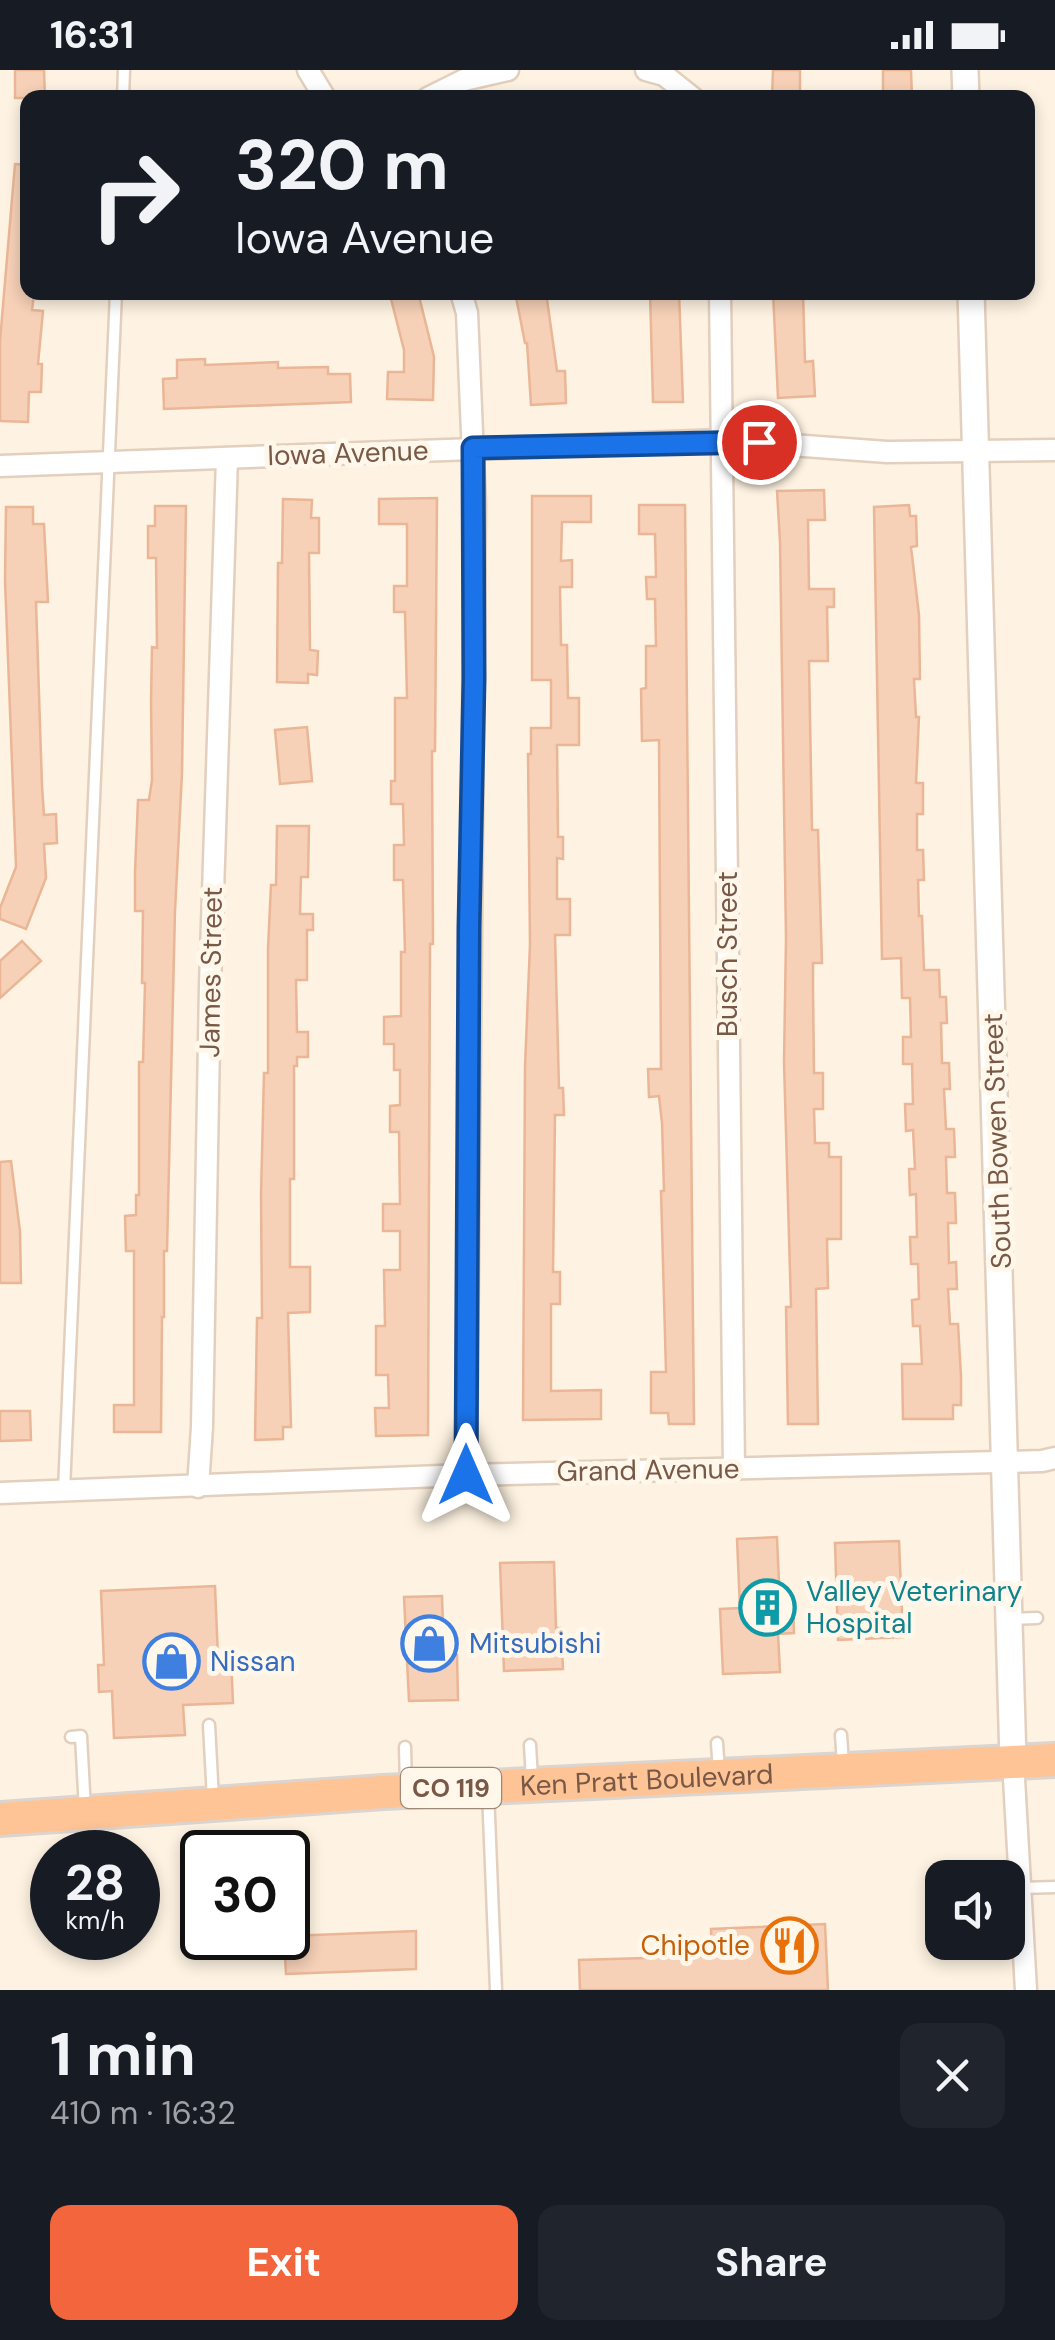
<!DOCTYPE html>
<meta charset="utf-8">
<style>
:root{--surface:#171b24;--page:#20242c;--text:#f1f3f6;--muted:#9ea1a6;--accent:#f2653d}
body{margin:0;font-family:"DM Sans",sans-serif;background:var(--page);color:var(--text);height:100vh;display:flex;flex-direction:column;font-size:38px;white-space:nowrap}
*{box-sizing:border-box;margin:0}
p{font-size:32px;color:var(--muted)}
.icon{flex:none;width:55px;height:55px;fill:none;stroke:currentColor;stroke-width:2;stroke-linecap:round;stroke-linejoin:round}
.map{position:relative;height:1920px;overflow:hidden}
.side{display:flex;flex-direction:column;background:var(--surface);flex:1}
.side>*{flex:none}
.banner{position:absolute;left:20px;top:20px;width:1015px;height:210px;border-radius:20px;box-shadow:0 5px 15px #0003;background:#171b24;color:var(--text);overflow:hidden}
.controls{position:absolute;left:925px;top:1790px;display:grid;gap:20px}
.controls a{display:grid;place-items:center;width:100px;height:100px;border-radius:20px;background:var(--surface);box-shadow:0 5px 15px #0003;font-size:50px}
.speed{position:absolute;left:30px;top:1760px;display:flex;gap:20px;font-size:50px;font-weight:700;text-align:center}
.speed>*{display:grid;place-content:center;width:130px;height:130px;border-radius:50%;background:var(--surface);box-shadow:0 5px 15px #0003;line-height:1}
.speed small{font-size:25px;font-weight:400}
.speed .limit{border:5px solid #111;border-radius:15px;background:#fff;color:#111}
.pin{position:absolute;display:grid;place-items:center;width:85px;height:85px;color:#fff;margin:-42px;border:5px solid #fff;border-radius:50%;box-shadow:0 2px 10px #0007}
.me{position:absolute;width:110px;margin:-55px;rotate:0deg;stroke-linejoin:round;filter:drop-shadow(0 0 8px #0008)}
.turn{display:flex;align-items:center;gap:35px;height:210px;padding:0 50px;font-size:45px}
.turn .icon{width:130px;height:130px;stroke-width:2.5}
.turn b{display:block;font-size:70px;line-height:85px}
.round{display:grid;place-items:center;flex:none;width:105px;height:105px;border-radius:20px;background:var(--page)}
.headline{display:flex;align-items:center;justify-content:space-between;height:170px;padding:0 50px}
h1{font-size:60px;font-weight:700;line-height:75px}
.cta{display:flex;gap:20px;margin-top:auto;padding:20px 50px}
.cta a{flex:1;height:115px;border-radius:20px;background:var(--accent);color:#fff;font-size:40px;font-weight:700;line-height:115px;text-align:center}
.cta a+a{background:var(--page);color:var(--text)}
.status{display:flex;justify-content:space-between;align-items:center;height:70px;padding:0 50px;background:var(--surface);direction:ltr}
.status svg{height:28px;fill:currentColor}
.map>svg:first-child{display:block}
.building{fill:#f6d0b7;stroke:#eab696;stroke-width:2.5}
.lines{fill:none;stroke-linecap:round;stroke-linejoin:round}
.service-casing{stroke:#e3cfbd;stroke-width:15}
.minor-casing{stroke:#e3cfbd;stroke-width:25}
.tertiary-casing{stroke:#e3cfbd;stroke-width:30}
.trunk-casing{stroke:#dcd4cf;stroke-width:38}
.service{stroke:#fff;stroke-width:10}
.minor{stroke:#fff;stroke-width:20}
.tertiary{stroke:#fff;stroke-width:25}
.trunk{stroke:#fec496;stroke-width:32}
.route-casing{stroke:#114b97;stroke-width:25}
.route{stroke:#1a73e8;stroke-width:18}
.labels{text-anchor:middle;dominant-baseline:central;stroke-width:10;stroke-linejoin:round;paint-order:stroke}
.shield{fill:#fff7ea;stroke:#a08877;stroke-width:2.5}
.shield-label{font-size:25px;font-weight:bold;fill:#785846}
.street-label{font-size:28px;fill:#785846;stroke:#fff7ea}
.culture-label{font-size:28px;fill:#0d838f;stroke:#fff7ea;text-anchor:start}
.shop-label{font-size:28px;fill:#366cbe;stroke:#fff7ea;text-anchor:start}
.food-label{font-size:28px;fill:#c56008;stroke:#fff7ea;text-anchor:end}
</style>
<div class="status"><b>16:31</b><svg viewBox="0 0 49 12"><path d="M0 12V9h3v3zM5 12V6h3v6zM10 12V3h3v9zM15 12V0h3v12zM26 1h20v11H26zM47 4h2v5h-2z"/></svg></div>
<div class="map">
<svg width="1055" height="1920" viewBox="0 0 1055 1920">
<rect width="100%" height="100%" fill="#fef3e2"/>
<!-- building -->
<g class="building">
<path d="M15,0H44L45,28H15Z"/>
<path d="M773,0H800V28H772Z"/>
<path d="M883,0H911L912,28H883Z"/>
<path d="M15,94L28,95V224L34,225L32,240L43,241L38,294H42L41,322H29L28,352L0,351V271Z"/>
<path d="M418,222L434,287L433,330L387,329L388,302H404V280L391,229Z"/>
<path d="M515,222H546L557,301H565L566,333L531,335L527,273H525Z"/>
<path d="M650,222H679L683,332H653Z"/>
<path d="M773,222H803L805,292L813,291L815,326L778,328Z"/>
<path d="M205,289V295L278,292V298L328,297V304H350L351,332L164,339L163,309L177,308V290Z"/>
<path d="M824,420L825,450H808L809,519H834V537H827L828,591H809L812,760H818L822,893H813V921L814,1003H823V1039H814L815,1073H829V1087H841V1169H827L828,1218L816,1219L818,1354H788L786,1237H791L784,992L786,868L780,472L777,421Z"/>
<path d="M532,426H591V452H562L561,491L572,490V517H560L561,575H567L568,628H579V675H557L558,767H563V789L557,788V829H570V865H555L559,1018H563L564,1045H555L553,1202H560V1234H551V1321L601,1320V1349L523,1350L525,997L530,874L528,684H531V658H551V610H532Z"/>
<path d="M437,428L435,681H432L433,874H430L428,1365L376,1366L375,1338H389L388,1305H376V1256H385L384,1200H400V1161H383V1134H400L399,1062H390V1036L400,1035V1000H394V974H384V947L401,946V882H405L403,810H394V775H404L403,734H391V711H395V628H407L405,542H394V516H407V454H379V429Z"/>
<path d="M283,429L312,430L311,448H319V483H309L310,580L318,581L317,605L308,604V613L277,612L278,493H282Z"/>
<path d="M639,435H685L694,1354H669L668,1343H651V1302H666L661,1121H664L662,1053L659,1026L649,1027L648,999H661L659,670L642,671L641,619L646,618V576H656L655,529H647L646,507H656L655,464H639Z"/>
<path d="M909,435L910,446H916L917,476L911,477L919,545L920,609H914L916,647H919L916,713H923V744H917V780H923L924,810H918L919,846H922L924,900H939L940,927H946L947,953H941L942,993H949L950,1019H944L946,1059H954L955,1087H946L947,1123H955L956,1153H948L949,1193L956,1192L957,1219H948L950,1254H958L961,1306V1335H953V1349H903L902,1294H922L920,1256H913L912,1230L919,1229L918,1194H911L910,1167H917L916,1124L910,1125L909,1099H915L913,1060L906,1061L905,1034H913L912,994H903V967H911L910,928H902L901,888L882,889L874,437Z"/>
<path d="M155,436H186L182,703L175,841L167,1181H164V1247H162L161,1362H114V1335H134V1181H126L125,1146L136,1145V1125H139V992H143L145,913H142L143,841H135V802L138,730H149L152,710L151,632L152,577L157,578L156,488H148V456H155Z"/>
<path d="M6,437H33V454H44L48,532H36L42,716L44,745L56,744L57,773L44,774L46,808L26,859L0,849V838L16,797L5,510Z"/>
<path d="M307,657L312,711L280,714L275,660Z"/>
<path d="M277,756H309L308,807H301L300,844H313V860H307V910H296L297,962H308V987H297V996H294V1109H290V1197H310V1242L288,1243L291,1357H283V1369L255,1370L257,1248H262L261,1125L264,1003H268V879L271,815H276Z"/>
<path d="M22,871L41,891L0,928V891Z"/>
<path d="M11,1091L20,1161L21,1213H0V1092Z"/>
<path d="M0,1341H30L31,1370L0,1371Z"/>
<path d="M777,1467L780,1535L793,1534L794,1563L778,1564L780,1602L723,1604L720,1539L740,1538L737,1469Z"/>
<path d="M899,1471L903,1567L838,1570L835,1473Z"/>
<path d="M554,1492L556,1558H561L563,1599L504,1601L500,1493Z"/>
<path d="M215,1516L218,1587H231L233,1633L183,1635L185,1665L114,1668L112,1621L99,1622L98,1595H104L101,1521Z"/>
<path d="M442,1526L444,1586L457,1585L458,1630L409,1631L404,1527Z"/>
<path d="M825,1854L828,1920H580L579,1890L712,1886L711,1859Z"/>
<path d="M416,1861V1899L286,1904L284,1868L288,1866Z"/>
</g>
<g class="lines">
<defs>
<g id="service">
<path d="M123,28L124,0"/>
<path d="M64,1420L116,222"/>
<path d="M1011,1549L1037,1548"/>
<path d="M209,1655L213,1729"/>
<path d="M841,1665L843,1694"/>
<path d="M71,1667L81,1666L85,1740"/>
<path d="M717,1673L719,1702"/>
<path d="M530,1675L532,1709"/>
<path d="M405,1677L406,1714"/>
<path d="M488,1721L496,1920"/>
<path d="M1021,1818L1055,1817"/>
</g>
<g id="minor">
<path d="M308,0L325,28"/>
<path d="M646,0L664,5L693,28"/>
<path d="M428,28L464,10L508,0"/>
<path d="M461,222L467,243L475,434L466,1405"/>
<path d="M720,222L734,1398"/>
<path d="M0,396L723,370L887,382L1055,380"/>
<path d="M198,1417L202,1357L210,916L227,388"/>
<path d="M0,1423L466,1405L1042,1391L1055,1388"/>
<path d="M1013,1691L1026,1920"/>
</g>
<g id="tertiary">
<path d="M965,0L966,28"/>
<path d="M971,222L1013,1691"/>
</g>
<g id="trunk">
<path id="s1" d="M0,1749L383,1722L1055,1690"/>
</g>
</defs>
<!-- service casing -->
<use href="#service" class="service-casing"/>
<!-- minor casing -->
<use href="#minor" class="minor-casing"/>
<!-- tertiary casing -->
<use href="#tertiary" class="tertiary-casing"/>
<!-- trunk casing -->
<use href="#trunk" class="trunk-casing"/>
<!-- service -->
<use href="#service" class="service"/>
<!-- minor -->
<use href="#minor" class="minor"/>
<!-- tertiary -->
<use href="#tertiary" class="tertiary"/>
<!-- trunk -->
<use href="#trunk" class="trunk"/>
</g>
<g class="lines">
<defs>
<path id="route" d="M466,1405L469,858L474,608L473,378L759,372"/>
</defs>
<!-- route casing -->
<use href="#route" class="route-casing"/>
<!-- route -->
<use href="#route" class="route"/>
</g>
<!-- icons -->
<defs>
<symbol id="building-ring" viewBox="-11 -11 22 22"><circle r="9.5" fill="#fff7ea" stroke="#0f9aa8" stroke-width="1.5"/><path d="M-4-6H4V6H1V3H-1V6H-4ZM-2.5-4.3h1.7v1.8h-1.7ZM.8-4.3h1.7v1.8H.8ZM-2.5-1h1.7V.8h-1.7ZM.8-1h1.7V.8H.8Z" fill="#0f9aa8"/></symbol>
<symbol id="shop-ring" viewBox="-11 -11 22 22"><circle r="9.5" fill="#fff7ea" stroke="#3f7fe0" stroke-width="1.5"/><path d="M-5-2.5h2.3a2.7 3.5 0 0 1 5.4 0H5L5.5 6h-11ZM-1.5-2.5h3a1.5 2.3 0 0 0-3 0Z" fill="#3f7fe0"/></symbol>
<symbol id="restaurant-ring" viewBox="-11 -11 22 22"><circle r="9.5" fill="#fff7ea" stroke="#e8710a" stroke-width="1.5"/><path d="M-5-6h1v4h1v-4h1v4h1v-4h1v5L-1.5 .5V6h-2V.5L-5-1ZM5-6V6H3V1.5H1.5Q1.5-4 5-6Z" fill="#e8710a"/></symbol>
</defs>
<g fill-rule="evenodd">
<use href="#building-ring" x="736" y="1506" width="63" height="63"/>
<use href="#shop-ring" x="398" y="1542" width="63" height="63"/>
<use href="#shop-ring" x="140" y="1560" width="63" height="63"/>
<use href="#restaurant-ring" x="758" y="1844" width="63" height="63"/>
</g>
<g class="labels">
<!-- shield labels -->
<rect class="shield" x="401" y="1698" width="100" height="40" rx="8"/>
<g class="shield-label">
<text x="451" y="1718">CO 119</text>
</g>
<!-- street labels -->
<g class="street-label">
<text transform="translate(348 383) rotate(-2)">Iowa Avenue</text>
<text transform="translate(727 884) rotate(-90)">Busch Street</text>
<text transform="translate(211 902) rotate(-89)">James Street</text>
<text transform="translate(997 1071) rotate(-92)">South Bowen Street</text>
<text transform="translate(648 1400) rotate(-1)">Grand Avenue</text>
<text stroke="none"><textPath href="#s1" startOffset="648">Ken Pratt Boulevard</textPath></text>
</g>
<!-- culture labels -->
<g class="culture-label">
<text x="806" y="1521">Valley Veterinary<tspan x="806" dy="32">Hospital</tspan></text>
</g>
<!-- shop labels -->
<g class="shop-label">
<text x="469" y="1573">Mitsubishi</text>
<text x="210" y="1591">Nissan</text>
</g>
<!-- food labels -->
<g class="food-label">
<text x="750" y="1875">Chipotle</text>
</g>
</g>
</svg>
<div class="controls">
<a><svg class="icon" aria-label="sound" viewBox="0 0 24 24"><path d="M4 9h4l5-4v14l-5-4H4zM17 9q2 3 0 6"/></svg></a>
</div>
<div class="speed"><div>28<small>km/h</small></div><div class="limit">30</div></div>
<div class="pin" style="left:759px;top:372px;background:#d93025"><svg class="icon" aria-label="arrive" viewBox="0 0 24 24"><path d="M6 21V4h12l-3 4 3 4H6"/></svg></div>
<svg class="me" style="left:466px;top:1405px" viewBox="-20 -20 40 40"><path d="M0-17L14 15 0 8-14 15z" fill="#1a73e8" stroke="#fff" stroke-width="4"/></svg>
<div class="banner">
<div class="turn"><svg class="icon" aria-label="right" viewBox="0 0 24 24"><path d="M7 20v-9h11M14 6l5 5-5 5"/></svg><div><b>320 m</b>Iowa Avenue</div></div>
</div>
</div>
<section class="side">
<div class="headline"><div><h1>1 min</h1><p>410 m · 16:32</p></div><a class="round"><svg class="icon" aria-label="close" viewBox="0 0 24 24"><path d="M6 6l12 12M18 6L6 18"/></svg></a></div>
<div class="cta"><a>Exit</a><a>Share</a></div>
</section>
